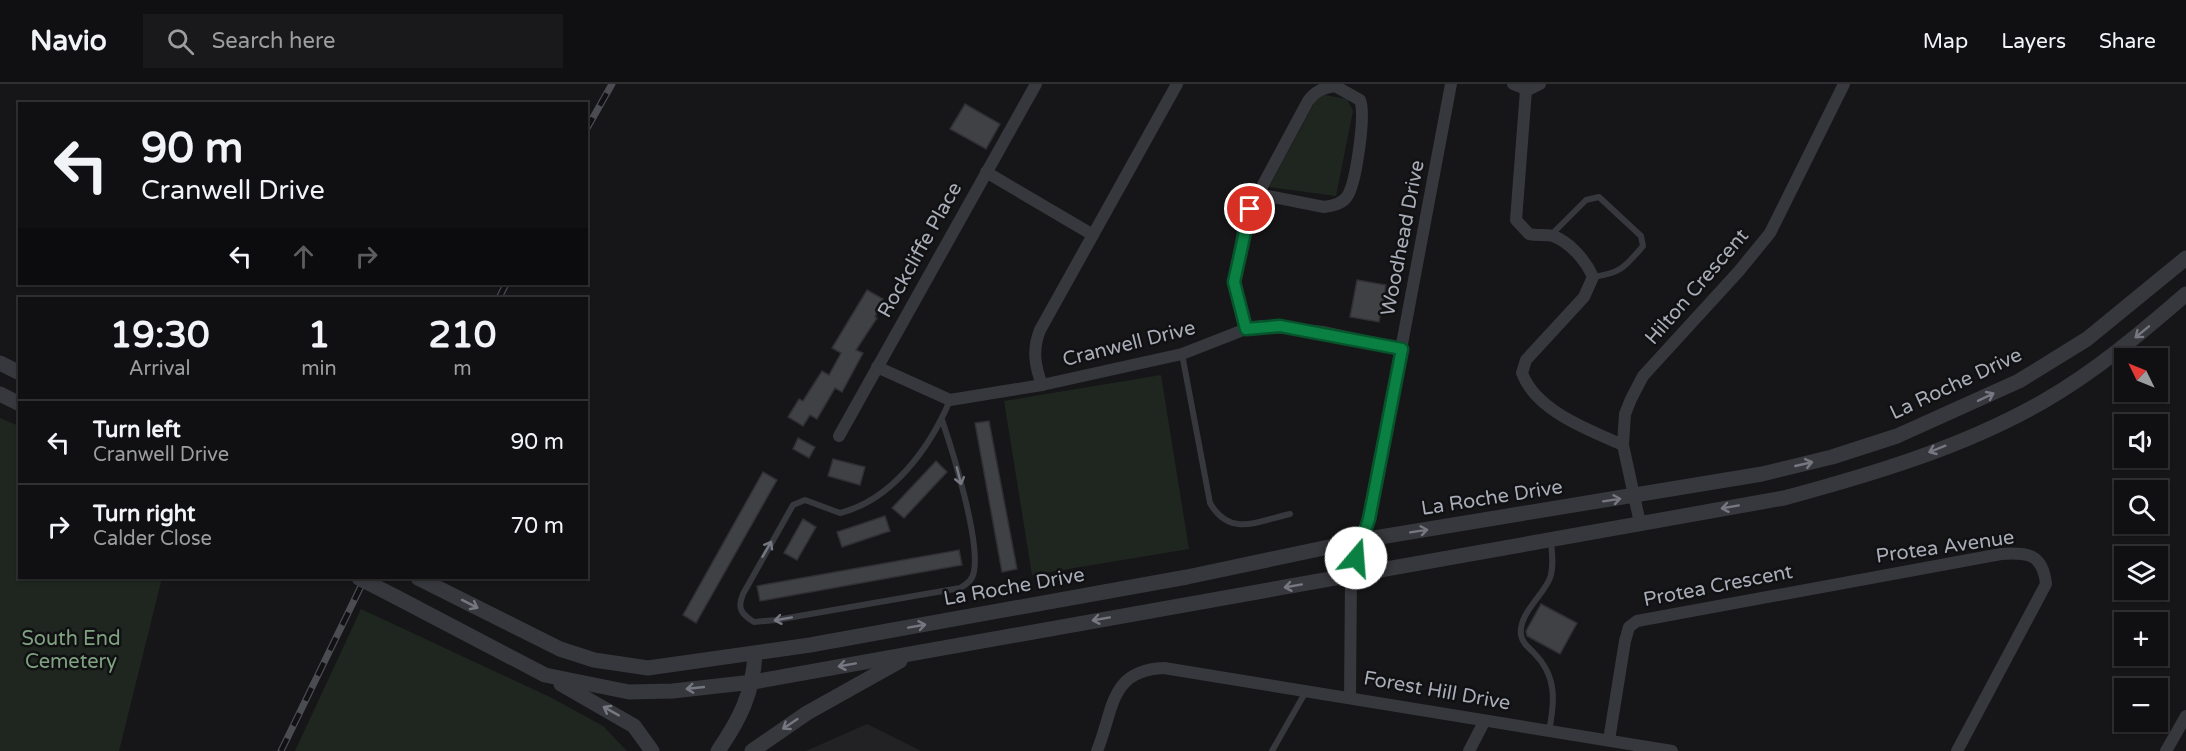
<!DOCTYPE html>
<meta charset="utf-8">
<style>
:root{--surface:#101012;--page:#19191b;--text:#f1f3f6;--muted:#9c9d9f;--line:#303032}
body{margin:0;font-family:"Varela Round",sans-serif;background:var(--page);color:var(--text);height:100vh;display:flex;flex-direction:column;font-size:22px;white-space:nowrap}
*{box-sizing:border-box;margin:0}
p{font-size:20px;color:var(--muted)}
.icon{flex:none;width:33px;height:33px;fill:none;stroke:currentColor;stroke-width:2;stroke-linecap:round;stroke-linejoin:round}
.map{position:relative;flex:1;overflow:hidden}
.panel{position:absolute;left:18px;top:213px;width:570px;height:282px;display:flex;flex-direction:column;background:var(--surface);border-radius:0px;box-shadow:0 2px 4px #0004,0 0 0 2px var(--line)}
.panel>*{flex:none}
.hud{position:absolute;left:18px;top:18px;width:570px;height:183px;border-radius:0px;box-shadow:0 2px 4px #0004,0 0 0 2px var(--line);background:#101012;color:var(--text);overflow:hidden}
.needle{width:39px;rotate:313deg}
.controls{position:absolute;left:2114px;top:264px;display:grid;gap:12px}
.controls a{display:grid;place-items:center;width:54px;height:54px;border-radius:0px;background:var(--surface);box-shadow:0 2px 4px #0004,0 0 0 2px var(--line);font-size:30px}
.pin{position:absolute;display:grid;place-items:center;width:51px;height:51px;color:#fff;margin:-26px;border:3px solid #fff;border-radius:50%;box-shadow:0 2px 6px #0007}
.me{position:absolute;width:66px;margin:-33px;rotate:18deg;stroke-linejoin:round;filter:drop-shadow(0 0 4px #0008)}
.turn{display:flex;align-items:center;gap:21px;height:126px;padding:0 24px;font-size:27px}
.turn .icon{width:78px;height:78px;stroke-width:2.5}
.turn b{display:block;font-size:42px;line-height:51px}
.lanes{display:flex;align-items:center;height:57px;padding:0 24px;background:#0003;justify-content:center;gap:30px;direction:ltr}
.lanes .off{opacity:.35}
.eta{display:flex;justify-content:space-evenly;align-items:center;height:102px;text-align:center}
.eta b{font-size:36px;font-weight:700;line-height:42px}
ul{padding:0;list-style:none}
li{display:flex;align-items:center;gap:18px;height:84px;padding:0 24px;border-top:2px solid var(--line)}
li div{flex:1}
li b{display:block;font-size:22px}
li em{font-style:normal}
header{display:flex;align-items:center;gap:36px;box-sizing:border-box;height:84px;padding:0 30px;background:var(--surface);border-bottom:2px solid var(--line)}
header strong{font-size:28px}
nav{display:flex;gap:33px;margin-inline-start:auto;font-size:21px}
.search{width:420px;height:54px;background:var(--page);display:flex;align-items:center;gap:15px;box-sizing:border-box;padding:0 21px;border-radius:0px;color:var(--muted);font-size:22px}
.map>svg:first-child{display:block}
.built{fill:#222225}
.green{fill:#1e261f}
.building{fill:#404145;stroke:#303034;stroke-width:1.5}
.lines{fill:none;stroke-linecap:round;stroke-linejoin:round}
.service{stroke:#37383d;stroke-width:6}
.minor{stroke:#37383d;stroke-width:12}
.tertiary{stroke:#37383d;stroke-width:15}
.rail-casing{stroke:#4a4c52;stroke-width:7}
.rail{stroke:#111113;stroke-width:4.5;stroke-dasharray:14;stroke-linecap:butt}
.tertiary-bridge{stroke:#37383d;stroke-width:15}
.oneway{stroke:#757881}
.route-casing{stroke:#07532c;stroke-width:15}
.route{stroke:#0b8043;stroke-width:10}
.labels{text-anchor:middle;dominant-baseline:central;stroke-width:5;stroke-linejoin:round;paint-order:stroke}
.street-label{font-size:20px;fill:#a8adb8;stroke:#111113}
.park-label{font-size:20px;fill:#7fa381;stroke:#111113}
</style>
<header>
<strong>Navio</strong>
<div class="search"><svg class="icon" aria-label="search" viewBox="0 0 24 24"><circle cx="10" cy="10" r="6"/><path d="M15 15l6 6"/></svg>Search here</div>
<nav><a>Map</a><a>Layers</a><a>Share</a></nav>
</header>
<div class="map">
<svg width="2186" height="667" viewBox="0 0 2186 667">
<rect width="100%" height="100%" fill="#161618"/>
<!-- built -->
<path class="built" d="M867,640L921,667H806Z"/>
<!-- green -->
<g class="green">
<path d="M1319,10L1347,15L1353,27L1336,112L1269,103Z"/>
<path d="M1161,291L1189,465L1032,491L1004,317Z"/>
<path d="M0,334L19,342L20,494H162L119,667H0Z"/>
<path d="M361,525L552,614L603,642L627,667H295Z"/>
</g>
<!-- building -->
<g class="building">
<path d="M965,20L1000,40L986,65L950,45Z"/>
<path d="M1357,196L1386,201L1379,238L1350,233Z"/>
<path d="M867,206L883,215L875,233L877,234L856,266L863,269L842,308L835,304L817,335L810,331L803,342L788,333L799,315L803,317L822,287L829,291L841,269L832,264Z"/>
<path d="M989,337L1017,485L1002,488L975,339Z"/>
<path d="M798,354L815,363L809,374L793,365Z"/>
<path d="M833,375L865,383L860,401L828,392Z"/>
<path d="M936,377L947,388L904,434L892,424Z"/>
<path d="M763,388L777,396L696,539L683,531Z"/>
<path d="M885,432L890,447L842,463L837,448Z"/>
<path d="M803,435L816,443L797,476L784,469Z"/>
<path d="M959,466L962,481L760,517L757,502Z"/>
<path d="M1541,520L1577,539L1560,570L1527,552L1526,547Z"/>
</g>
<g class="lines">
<!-- service -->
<g class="service">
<path d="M1551,151L1586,116L1599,113L1641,152L1643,162C1625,183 1621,189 1593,193"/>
<path d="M1182,270L1210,419C1230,454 1258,437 1290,430"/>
<path d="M942,336C953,368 980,456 974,487C973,496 967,500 960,504L776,536L754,538C741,530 737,524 743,510L793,421L805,416L840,429C892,416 930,364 950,316"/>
<path d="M1549,647C1555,617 1557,592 1534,569C1529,564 1522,559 1521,551C1518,530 1543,512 1550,494C1554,483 1552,469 1551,457"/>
<path d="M1272,667L1305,609"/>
</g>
<!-- minor -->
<g class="minor">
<path d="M1513,0L1528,6L1540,0"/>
<path d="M1526,6L1516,136L1529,150C1537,152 1546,150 1553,152C1570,158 1586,177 1593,193L1584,213L1526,276L1522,289C1536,327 1589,346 1623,361"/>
<path d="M986,88L1093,151"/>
<path d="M1246,245L1234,198L1244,142L1250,125L1308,17C1315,7 1323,4 1335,2L1360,16C1366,31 1356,97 1348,111C1343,120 1333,122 1324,123L1258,110"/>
<path d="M877,283L950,316L1042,301L1182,270L1246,245L1263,242L1324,248L1402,265"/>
<path d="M1042,301C1035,282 1032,266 1040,246L1177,0"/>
<path d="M839,352L1036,0"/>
<path d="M1640,439L1623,361L1625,330L1631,315L1643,292L1739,187L1770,149L1844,0"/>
<path d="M1350,614L1351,492L1369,435L1451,0"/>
<path d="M1609,656L1625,557L1629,543L1637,537L2001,470C2028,468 2043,470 2046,500L1957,667"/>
<path d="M1097,667C1114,626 1109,586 1164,584L1672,667"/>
<path d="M1469,667L1484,638"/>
<path d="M2166,667L2186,632"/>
</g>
<!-- tertiary -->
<g class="tertiary">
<path d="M0,279L20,289"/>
<path d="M0,310L20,320"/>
<path d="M418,494L560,565L594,576L648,584L810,561L1187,493L1362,456L1762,390L1832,373L1897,352L2019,297L2087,255L2186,174"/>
<path d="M396,513L545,591L629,608L673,607L753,598L1784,414C1873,390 1964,363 2044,317C2096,287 2141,249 2186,210"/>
<path d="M561,600L634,642L652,667"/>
<path d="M718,667C740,635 753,609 755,570"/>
<path d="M752,667L807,629L900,577"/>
</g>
<defs>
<g id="rail">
<path d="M586,46L612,0"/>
<path d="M499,214L506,200"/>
<path d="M281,667L365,494"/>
</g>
</defs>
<!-- rail casing -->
<use href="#rail" class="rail-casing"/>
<!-- rail -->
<use href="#rail" class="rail"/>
<!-- tertiary-bridge -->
<path class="tertiary-bridge" d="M359,494L396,513"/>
</g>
<!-- one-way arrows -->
<defs><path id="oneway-shaft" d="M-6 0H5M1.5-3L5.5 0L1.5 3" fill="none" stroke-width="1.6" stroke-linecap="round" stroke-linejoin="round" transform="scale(1.5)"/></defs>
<g class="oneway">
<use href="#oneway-shaft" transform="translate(2142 248) rotate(141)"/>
<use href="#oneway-shaft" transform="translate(1986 313) rotate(-26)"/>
<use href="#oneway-shaft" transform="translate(1937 365) rotate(158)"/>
<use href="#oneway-shaft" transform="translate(1804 380) rotate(-13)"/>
<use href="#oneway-shaft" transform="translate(959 392) rotate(76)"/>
<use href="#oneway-shaft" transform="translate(1612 416) rotate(-9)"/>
<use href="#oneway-shaft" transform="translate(1730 423) rotate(170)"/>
<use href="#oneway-shaft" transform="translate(1419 447) rotate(-9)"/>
<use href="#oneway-shaft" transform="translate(767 465) rotate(-60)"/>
<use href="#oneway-shaft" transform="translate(1293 502) rotate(170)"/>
<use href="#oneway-shaft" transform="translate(470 520) rotate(27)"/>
<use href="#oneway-shaft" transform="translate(783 535) rotate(170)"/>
<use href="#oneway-shaft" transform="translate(1101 535) rotate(170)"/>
<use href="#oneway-shaft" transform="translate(917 542) rotate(-10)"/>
<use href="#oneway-shaft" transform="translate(847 581) rotate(170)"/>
<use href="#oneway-shaft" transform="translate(695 604) rotate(174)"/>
<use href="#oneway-shaft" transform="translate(611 627) rotate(-151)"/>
<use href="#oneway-shaft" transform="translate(790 640) rotate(146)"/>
</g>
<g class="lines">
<defs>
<path id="route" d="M1250,125L1234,198L1246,245L1280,242L1402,265L1369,435L1356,474"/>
</defs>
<!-- route casing -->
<use href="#route" class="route-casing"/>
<!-- route -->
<use href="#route" class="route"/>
</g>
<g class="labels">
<!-- street labels -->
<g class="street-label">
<text transform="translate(1403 154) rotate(-79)">Woodhead Drive</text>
<text transform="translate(920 166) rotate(-61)">Rockcliffe Place</text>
<text transform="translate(1697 203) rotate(-49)">Hilton Crescent</text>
<text transform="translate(1129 260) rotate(-14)">Cranwell Drive</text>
<text transform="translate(1956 300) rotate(-25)">La Roche Drive</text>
<text transform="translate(1492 414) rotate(-9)">La Roche Drive</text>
<text transform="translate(1945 463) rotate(-8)">Protea Avenue</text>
<text transform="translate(1718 502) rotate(-11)">Protea Crescent</text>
<text transform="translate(1014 503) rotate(-10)">La Roche Drive</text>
<text transform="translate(1437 607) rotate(10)">Forest Hill Drive</text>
</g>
<!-- park labels -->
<g class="park-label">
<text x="71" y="555">South End<tspan x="71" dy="23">Cemetery</tspan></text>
</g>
</g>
</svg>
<div class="controls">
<a><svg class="needle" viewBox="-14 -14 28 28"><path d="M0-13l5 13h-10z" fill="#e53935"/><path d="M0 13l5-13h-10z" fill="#9c9d9f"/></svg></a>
<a><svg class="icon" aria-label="sound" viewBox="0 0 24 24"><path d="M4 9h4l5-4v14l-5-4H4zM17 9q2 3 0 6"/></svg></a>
<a><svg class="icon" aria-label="search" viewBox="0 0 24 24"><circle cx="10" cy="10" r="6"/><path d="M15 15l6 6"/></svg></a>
<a><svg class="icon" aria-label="layers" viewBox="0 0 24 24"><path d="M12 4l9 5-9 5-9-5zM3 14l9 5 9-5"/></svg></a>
<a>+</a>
<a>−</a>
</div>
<div class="pin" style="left:1250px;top:125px;background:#d93025"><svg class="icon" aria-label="arrive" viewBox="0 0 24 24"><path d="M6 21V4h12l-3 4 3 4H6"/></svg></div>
<svg class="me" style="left:1356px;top:474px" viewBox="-20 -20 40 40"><circle r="19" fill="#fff"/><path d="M0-13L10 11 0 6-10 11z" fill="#0b8043"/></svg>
<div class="hud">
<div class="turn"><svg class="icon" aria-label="left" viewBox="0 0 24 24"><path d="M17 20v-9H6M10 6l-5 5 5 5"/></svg><div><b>90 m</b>Cranwell Drive</div></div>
<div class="lanes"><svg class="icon" aria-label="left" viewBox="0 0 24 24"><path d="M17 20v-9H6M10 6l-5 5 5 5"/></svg><svg class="icon off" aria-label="ahead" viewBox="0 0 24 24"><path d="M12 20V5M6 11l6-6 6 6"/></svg><svg class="icon off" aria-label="right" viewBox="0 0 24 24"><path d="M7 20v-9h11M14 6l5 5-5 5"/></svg></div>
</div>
<section class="panel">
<div class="eta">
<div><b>19:30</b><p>Arrival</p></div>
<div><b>1</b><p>min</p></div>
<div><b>210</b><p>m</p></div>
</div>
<ul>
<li><svg class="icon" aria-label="left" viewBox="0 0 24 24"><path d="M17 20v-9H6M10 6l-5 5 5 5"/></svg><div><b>Turn left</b><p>Cranwell Drive</p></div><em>90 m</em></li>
<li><svg class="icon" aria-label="right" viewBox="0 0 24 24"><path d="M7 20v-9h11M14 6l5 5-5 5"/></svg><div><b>Turn right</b><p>Calder Close</p></div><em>70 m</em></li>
</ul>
</section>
</div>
